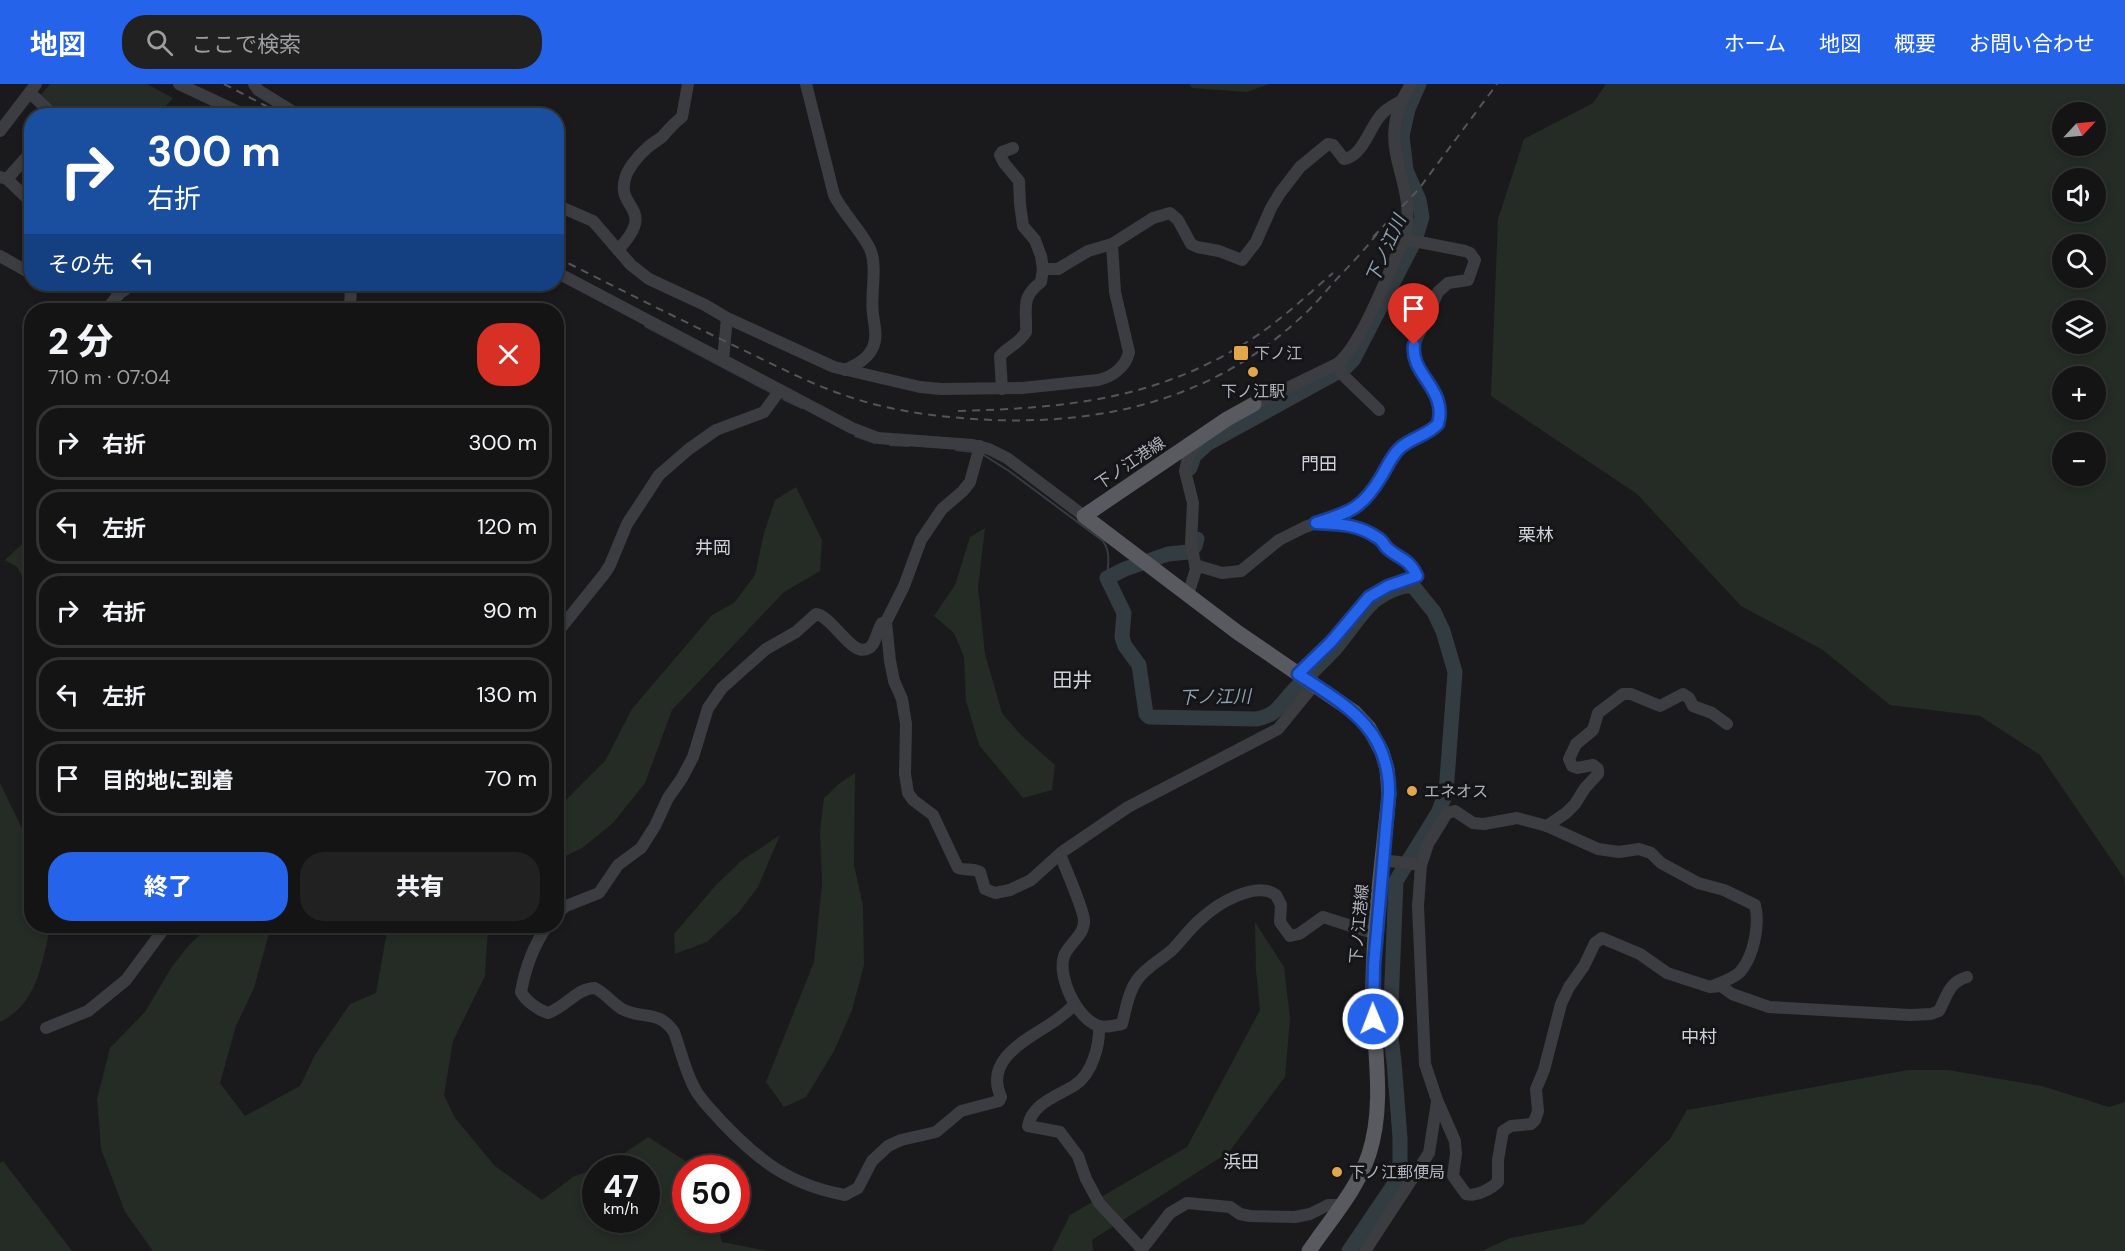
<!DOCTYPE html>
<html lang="ja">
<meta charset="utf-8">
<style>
:root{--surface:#141415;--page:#212122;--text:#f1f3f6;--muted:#9d9ea0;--line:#333334;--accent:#2563eb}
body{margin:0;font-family:"DM Sans","Noto Sans JP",sans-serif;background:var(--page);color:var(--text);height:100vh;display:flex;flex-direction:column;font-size:22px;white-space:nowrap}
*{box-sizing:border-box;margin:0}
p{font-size:20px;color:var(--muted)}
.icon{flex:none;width:33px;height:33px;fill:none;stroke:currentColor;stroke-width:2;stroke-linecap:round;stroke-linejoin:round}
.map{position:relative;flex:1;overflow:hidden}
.side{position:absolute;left:24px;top:219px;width:540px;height:630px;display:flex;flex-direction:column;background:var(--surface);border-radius:24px;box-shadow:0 3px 9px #0003,0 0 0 2px var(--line)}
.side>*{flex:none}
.banner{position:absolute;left:24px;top:24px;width:540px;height:183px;border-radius:24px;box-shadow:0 3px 9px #0003,0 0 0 2px var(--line);background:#1a4fa0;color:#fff;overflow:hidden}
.needle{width:39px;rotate:64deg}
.buttons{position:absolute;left:2052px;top:18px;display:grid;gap:12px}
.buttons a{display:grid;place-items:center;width:54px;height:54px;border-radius:50%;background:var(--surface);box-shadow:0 3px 9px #0003,0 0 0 2px var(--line);font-size:30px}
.speed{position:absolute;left:582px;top:1071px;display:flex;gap:12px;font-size:30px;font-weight:700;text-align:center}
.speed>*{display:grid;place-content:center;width:78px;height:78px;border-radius:50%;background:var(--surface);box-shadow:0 3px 9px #0003,0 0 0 2px var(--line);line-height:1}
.speed small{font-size:15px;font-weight:400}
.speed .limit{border:9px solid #d22;background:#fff;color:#111}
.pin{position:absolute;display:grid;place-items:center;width:51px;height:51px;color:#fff;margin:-62px -26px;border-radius:50% 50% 50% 0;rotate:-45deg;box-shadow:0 0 6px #0007}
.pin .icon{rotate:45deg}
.me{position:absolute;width:66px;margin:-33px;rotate:359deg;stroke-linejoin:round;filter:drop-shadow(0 0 4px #0008)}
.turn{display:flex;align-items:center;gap:21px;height:126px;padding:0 24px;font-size:27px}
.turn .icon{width:78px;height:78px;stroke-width:2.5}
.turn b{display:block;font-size:42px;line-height:51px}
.then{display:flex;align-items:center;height:57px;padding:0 24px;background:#0003;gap:12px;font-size:22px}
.round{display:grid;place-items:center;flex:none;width:63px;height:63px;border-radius:24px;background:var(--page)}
.headline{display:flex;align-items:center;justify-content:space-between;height:102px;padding:0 24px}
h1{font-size:36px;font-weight:800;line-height:45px}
.button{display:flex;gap:12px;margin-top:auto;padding:12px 24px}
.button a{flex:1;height:69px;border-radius:24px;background:var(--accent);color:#fff;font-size:24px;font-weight:800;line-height:69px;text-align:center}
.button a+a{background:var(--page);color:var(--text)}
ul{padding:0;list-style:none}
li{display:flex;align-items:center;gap:18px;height:75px;margin:0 12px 9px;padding:0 12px;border:3px solid var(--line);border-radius:24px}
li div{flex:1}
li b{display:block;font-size:22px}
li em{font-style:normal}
header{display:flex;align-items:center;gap:36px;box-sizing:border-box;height:84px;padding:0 30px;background:var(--accent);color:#fff}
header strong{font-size:28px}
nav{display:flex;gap:33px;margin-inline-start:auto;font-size:21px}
.search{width:420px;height:54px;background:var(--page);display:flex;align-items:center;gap:15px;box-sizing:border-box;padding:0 21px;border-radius:24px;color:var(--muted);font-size:22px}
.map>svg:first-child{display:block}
.green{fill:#242c25;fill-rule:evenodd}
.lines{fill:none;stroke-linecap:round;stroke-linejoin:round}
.stream{stroke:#333c41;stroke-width:2}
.river{stroke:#333c41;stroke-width:15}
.minor{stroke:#3b3d41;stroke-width:12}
.major{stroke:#585a5f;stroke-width:15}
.rail{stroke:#535559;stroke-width:2;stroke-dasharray:8 6;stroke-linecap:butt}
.route-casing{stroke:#184099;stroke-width:15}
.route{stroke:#2563eb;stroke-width:10}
.poi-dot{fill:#e2a64c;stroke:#151517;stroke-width:2}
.labels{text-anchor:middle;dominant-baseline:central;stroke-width:6;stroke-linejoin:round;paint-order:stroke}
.poi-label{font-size:16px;fill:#aeb2ba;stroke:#151517;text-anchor:start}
.street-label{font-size:16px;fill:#aeb2ba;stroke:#151517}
.water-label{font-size:18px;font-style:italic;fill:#89a1b1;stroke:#151517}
.neighbourhood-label{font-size:18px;fill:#ced1d7;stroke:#151517}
.quarter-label{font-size:20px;fill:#ced1d7;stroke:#151517}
</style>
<header>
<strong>地図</strong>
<div class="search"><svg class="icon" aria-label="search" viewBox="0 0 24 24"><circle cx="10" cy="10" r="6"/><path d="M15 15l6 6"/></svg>ここで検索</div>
<nav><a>ホーム</a><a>地図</a><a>概要</a><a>お問い合わせ</a></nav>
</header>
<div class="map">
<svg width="2125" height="1167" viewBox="0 0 2125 1167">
<rect width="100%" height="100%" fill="#1a1a1c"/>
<!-- green -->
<g class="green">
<path d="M50,0H147L173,14L158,31L65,32L41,11Z"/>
<path d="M1189,0H1269L1247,8L1192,4Z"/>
<path d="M1606,0H2125V801L2124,794L2040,671L1980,632L1890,621L1823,566L1741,522L1637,410L1491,312L1498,135L1524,55L1593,19ZM2062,28H2096V62H2062ZM2096,94V128H2062V94ZM2096,160V194H2062V160ZM2062,226H2096V260H2062ZM2096,292V326H2062V292ZM2096,358V392H2062V358Z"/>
<path d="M565,393L561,485L557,489V399Z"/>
<path d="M796,403L822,456L820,487L784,508L672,626L645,699L613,739L582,764L557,776V730L567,715L605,677L632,625L712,531L734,519L755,491L764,449L775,416Z"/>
<path d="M985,444L978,503L985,570L1002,629L1020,650L1055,681L1052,706L1023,714L979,661L966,617L964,573L954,549L934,532L955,501L970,453Z"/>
<path d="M31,452V508L17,483L5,476Z"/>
<path d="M855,689L854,781L863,822L864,881L852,926L834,967L806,1013L784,1023L766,998L814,878L822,800L820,746L824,714L840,699Z"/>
<path d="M0,699L31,763L32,842H51C41,878 39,919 0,938Z"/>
<path d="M780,751L758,803L739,828L707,858L675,870L674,850L716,801L741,777Z"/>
<path d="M1255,838L1284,883L1290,934L1285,993L1229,1068L1092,1156L1093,1167H1052L1070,1131L1187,1063L1260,926L1256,887Z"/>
<path d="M209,842H271L254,904L236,942L220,999L245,1032L300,1002L315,971L350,920L376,909L388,842H488L485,892L453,957L444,1011L455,1034L495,1082L542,1116L573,1093L595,1085L596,1136H646V1084H597L607,1081L648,1053L684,1076L690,1084H686V1136H716L722,1158L768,1167H153L125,1128L101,1065L97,1015L110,964L145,928L171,884L189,861Z"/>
<path d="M1908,986H1948L2042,1002L2109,1023L2125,1018V1167H1482L1510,1154L1584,1140L1670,1055L1687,1026Z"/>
<path d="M3,1077L72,1167H0V1079Z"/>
</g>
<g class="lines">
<!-- stream -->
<g class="stream">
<path d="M645,242L772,309"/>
<path d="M783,315L802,324"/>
<path d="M855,352L875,359"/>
<path d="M890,361L908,362"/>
<path d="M956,366L974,368"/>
<path d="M982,370L1009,387L1103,457C1111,469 1108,480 1107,494"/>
</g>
<!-- river -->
<g class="river">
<path d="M1190,384L1194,372L1207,360L1345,284L1353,276L1415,156L1422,133L1419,116L1406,86L1402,52L1408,25L1419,0"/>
<path d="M1197,455L1195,462L1189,468L1168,470L1125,485L1107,494L1124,529L1122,553L1125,562L1139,581L1146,630L1149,633L1256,635C1275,632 1280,622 1291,609C1305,594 1320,581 1334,566C1347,551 1358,533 1372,519C1381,511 1401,500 1413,502L1434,528L1443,547L1455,588L1446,709L1438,729L1396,797L1390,947L1394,977L1400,1054V1078L1397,1096L1349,1167"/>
</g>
<!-- minor -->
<g class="minor">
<path d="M179,0L247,32"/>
<path d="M254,0L258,6L300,32"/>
<path d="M806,0L834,111C844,131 861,146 870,165C878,182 870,211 873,230C874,240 878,253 873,263C868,275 856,281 845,286"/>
<path d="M30,9L55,32"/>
<path d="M0,47L36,0"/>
<path d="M0,93L7,95L32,119"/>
<path d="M7,95L32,67"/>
<path d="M556,121L593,137L631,181L649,195L705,221L727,234L834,283L920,303L941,305L1022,304L1098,296C1112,293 1126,283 1129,268L1115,208L1112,160L1153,134L1170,129L1178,136L1191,160L1197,163L1219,167L1242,176L1256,158L1271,124L1280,109L1300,83L1328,60L1333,61L1344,75C1363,72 1369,44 1381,31C1386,25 1394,21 1401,17"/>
<path d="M618,166C658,123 616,126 625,95C627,85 639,71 647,64C651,60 657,57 662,53C668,46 674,39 682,33L688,0"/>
<path d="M0,172L32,190"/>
<path d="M1043,185H1058L1088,167L1112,160"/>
<path d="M556,188L852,344L878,354L973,361L989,365L1007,374L1084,432"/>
<path d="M109,200L120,209"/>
<path d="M106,226L120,209L133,200"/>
<path d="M350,226L351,200"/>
<path d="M723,276L727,234"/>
<path d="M1337,280L1344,292L1379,326"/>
<path d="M1002,305L1000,272C1008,262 1017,262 1026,248C1027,224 1020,214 1041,198L1043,185L1041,172L1035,156L1023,142L1020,120L1019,97L1004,79L1000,71L1002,68L1013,64"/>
<path d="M1254,320L1337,280C1362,261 1389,186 1404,155C1421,95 1369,65 1411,0"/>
<path d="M980,362L970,398L963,407L942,425L921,456L904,502L886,538L890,577L894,597L902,615L906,640L905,690L908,709L913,716L933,731L958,784C966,787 973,784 980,788L985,805L995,809L1010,806L1031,796L1062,768L1128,723L1278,645L1314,601"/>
<path d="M1195,481L1222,489L1241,487L1279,456L1305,443L1355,425L1368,413L1400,364L1431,347L1438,340C1447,304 1410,291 1414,261L1438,208L1448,199L1468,196L1475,176L1470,169L1465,167L1404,155"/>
<path d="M1188,511L1196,485L1191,459L1193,419L1185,387L1188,373L1199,357"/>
<path d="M556,550L605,489L610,481L627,440L659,391L689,365L716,346L764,328L780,306"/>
<path d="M1298,590L1331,558L1369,513L1388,503L1417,492C1411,478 1402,474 1390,466C1386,463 1384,459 1380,455C1366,442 1344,439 1326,440"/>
<path d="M1547,742L1566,729L1575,720L1585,704L1598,690V685L1593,681L1577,684L1572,682L1569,675L1576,660L1593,646L1598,629L1623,610H1631L1660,622L1683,610L1689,614L1693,622L1712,629L1727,640"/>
<path d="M1060,770C1065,784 1083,823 1084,836C1085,851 1069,859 1064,872C1057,893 1077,935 1099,942C1105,944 1116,941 1122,940C1126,925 1128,909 1137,896C1146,883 1161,876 1172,866C1182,856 1190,844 1201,835C1217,820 1256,796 1276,811L1281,821L1280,838L1290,852L1299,850L1323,833L1376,850"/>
<path d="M1382,776L1421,781"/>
<path d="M556,829L566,822L599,809L618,781L641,764L655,742L668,714L682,694L693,673L708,624L722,604L766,565L796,548L816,530C833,532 852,575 869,564C876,560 877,546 882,539L886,538"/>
<path d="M547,842C534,861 525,885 521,908C526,917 538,926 548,929C566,923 577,904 595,904C605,909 612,919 622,925C643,936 658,925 674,948C681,967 685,987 695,1005C701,1017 712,1026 721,1037C759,1077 790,1101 845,1111L858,1104L872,1077L888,1062L901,1056L936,1048L961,1027L999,1017L1001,1013C985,979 1020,959 1044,944C1054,938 1065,930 1074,921"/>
<path d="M1710,903C1720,899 1733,895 1740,888C1754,872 1760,840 1755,821L1724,806L1698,799L1661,779L1651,769L1639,765L1619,768L1598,765L1547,742L1517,734L1484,740L1473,739L1455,727L1447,729L1428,760L1421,781L1418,822L1425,980L1437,1016L1455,1057L1456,1070L1453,1092L1466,1110C1476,1113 1491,1105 1498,1098V1076L1503,1047L1511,1042L1531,1040L1535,1036L1538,1027L1536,1005L1544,986L1561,920L1569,903L1584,882L1595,859L1602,854L1640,870L1667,889L1710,903L1721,902L1732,910L1769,923L1910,931L1931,930L1939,927C1947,912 1949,898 1967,893"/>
<path d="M1099,942C1100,961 1092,990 1075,1001C1058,1012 1032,1019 1028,1042L1060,1048L1078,1072L1086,1095L1099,1119L1142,1165L1170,1129L1187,1119L1230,1123L1240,1130L1250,1132L1295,1133L1310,1130L1328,1121H1341"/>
<path d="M46,944L88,927L126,896L166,842"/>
<path d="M1365,1167L1429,1069L1437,1018"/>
</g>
<!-- major -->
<path class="major" d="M1254,320L1227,335L1084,432L1237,548L1354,628L1369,644L1382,668L1387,685L1389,710C1383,772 1374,835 1373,897C1371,954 1387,1015 1369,1070C1357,1106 1330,1136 1309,1167"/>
<!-- rail -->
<g class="rail">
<path d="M224,0L285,32"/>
<path d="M1373,153L1418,106L1497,0"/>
<path d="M556,173C617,204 677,234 739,264C773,280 808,299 844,311C892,328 944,334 994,336C1107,340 1213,314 1298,236C1311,225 1322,212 1333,199C1349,182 1365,166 1379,147"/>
<path d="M958,327C1065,324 1155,316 1247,258C1278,239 1305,213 1333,189"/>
</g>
</g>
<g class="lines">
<defs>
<path id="route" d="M1373,935L1374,881L1389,710C1390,645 1347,622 1298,590L1331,558L1369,513L1388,502L1417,492C1409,474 1399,475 1387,464C1384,461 1382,456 1378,454C1358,440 1338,440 1316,439C1350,428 1362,425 1381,393C1387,383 1391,373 1399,365C1410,354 1427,352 1438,340C1448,305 1410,291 1414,261"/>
</defs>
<!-- route casing -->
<use href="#route" class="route-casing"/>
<!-- route -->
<use href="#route" class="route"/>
</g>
<!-- markers -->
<g class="poi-dot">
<rect x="1233" y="261" width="16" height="16" rx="3"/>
<circle cx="1253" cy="288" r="6"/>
<circle cx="1412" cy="707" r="6"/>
<circle cx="1337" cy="1088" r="6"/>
</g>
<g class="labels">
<!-- poi labels -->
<g class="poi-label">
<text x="1254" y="269">下ノ江</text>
<text x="1253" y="307" text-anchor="middle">下ノ江駅</text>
<text x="1424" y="707">エネオス</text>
<text x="1349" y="1088">下ノ江郵便局</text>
</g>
<!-- street labels -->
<g class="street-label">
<text transform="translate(1130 379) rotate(-34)">下ノ江港線</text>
<text transform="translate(1359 840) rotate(-85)">下ノ江港線</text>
</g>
<!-- water labels -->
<g class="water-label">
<text transform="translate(1386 165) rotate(-66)">下ノ江川</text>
<text transform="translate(1215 613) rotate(-1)">下ノ江川</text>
</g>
<!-- neighbourhood labels -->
<g class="neighbourhood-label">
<text x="1319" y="380">門田</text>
<text x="1536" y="451">栗林</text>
<text x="713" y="464">井岡</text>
<text x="1699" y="953">中村</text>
<text x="1241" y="1078">浜田</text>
</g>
<!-- quarter labels -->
<g class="quarter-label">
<text x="1072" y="596">田井</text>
</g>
</g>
</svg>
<div class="buttons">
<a><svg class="needle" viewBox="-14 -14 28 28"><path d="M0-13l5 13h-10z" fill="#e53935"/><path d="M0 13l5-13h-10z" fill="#9d9ea0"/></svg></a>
<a><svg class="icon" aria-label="sound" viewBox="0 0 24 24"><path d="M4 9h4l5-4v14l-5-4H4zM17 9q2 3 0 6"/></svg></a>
<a><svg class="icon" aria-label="search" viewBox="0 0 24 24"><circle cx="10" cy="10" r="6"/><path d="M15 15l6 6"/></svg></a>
<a><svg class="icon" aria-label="layers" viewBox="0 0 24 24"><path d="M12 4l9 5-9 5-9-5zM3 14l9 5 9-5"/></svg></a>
<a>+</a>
<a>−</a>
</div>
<div class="speed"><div>47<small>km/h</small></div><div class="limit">50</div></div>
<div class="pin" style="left:1414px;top:261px;background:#d93025"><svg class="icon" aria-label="arrive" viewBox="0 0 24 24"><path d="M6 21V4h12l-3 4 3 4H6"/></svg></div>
<svg class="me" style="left:1373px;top:935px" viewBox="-20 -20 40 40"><circle r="17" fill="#2563eb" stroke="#fff" stroke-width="3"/><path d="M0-11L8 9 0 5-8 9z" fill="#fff"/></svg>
<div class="banner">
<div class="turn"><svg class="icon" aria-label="right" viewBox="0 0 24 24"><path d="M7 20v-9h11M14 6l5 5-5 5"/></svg><div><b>300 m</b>右折</div></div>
<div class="then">その先<svg class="icon" aria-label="left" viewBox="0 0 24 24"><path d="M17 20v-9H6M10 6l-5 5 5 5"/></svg></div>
</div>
<section class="side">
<div class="headline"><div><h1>2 分</h1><p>710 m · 07:04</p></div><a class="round" style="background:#d93025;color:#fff"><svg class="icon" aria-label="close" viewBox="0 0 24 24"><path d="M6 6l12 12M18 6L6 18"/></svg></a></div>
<ul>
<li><svg class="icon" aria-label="right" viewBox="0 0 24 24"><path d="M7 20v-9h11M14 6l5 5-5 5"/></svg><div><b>右折</b></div><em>300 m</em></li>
<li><svg class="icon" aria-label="left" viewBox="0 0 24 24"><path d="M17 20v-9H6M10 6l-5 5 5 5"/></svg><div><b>左折</b></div><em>120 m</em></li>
<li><svg class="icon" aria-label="right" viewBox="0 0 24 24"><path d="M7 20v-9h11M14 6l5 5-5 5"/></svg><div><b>右折</b></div><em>90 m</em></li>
<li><svg class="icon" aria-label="left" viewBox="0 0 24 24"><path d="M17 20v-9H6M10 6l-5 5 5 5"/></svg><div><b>左折</b></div><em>130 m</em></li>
<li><svg class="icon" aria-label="arrive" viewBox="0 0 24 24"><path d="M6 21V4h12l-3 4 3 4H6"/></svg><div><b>目的地に到着</b></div><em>70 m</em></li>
</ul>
<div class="button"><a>終了</a><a>共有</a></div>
</section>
</div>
